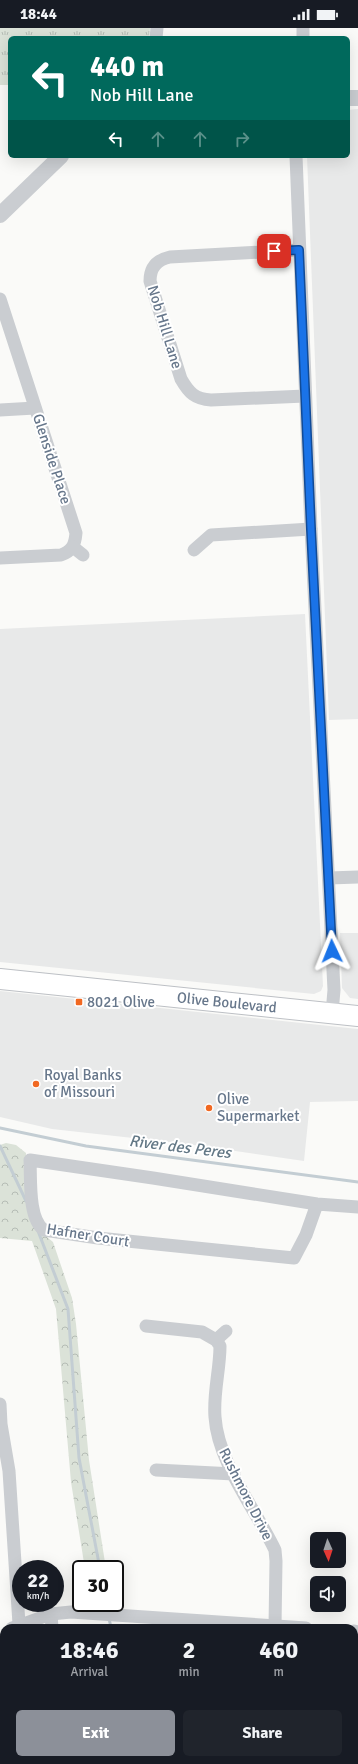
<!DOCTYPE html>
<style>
:root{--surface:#171b24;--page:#20242c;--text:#f1f3f6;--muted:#9ea1a6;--accent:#8c9099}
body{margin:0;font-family:Signika,sans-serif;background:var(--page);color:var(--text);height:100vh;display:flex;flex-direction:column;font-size:15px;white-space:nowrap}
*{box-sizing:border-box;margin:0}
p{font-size:13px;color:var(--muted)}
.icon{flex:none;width:22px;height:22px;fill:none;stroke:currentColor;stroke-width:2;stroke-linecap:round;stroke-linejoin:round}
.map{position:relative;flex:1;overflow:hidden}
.drawer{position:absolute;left:0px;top:1596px;width:358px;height:140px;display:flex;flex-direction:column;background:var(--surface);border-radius:12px 12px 0 0;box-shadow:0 4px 16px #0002}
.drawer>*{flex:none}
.guide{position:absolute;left:8px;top:8px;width:342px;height:122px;border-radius:6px;box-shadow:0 4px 16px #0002;background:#00695c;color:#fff;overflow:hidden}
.needle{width:26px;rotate:177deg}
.tools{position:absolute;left:310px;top:1504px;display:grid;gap:8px}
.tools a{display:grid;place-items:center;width:36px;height:36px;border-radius:6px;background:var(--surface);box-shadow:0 4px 16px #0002;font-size:20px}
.speed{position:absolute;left:12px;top:1532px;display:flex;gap:8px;font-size:20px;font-weight:700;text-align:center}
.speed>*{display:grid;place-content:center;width:52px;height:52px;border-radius:50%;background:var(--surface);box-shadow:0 4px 16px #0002;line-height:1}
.speed small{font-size:10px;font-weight:400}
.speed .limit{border:2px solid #111;border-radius:6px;background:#fff;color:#111}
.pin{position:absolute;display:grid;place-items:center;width:34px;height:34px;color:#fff;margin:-17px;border-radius:8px;box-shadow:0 2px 6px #0006}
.me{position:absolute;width:44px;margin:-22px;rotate:358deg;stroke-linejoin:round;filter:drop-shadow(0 0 3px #0008)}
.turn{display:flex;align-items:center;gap:14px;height:84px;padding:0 16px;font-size:18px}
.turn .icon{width:52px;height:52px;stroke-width:2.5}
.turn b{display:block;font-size:28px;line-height:34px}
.lanes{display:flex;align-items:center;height:38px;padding:0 16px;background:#0003;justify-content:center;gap:20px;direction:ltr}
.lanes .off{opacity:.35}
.eta{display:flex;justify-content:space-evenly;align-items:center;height:68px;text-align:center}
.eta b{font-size:24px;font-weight:800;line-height:28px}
.button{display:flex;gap:8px;margin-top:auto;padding:8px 16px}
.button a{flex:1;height:46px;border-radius:6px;background:var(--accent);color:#fff;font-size:16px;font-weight:800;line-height:46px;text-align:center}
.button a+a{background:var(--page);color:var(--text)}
.status{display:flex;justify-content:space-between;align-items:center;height:28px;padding:0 20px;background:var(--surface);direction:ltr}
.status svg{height:11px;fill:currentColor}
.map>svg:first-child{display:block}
.built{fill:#e8e9e9}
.forest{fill:url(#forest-crowns)}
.cemetery{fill:url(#cemetery-stones)}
.park{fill:url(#park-tufts)}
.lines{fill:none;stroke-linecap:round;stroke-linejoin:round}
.stream{stroke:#c3cdd3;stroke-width:3}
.primary-casing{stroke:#bdc0c5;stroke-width:22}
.minor{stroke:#cacdd1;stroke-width:13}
.tertiary{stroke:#cacdd1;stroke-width:16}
.primary{stroke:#fff;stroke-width:20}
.route-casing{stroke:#114b97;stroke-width:10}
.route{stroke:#1a73e8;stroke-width:7}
.poi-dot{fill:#f16821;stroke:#fff;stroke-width:1.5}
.labels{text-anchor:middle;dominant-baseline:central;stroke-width:4;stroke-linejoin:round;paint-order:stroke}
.street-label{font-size:15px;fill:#67778b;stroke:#fff}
.poi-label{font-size:15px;fill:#67778b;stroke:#fff;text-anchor:start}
.water-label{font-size:16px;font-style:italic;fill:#637886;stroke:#fff}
</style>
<div class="status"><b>18:44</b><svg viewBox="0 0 49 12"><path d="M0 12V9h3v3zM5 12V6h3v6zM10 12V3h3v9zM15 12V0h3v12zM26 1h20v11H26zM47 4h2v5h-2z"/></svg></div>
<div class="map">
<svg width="358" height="1736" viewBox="0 0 358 1736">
<defs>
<pattern id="forest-crowns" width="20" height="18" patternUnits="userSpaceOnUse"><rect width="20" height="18" fill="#dbe2d8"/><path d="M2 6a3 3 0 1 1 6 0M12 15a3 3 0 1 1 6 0" fill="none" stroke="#b5bcb5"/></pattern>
<pattern id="cemetery-stones" width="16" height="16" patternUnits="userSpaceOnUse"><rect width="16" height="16" fill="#dbe2d8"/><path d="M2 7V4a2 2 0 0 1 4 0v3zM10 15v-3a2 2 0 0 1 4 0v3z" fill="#b5bcb5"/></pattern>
<pattern id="park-tufts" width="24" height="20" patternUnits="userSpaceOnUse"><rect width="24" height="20" fill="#dbe2d8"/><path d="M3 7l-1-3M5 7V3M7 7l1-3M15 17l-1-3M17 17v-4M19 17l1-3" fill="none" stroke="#b5bcb5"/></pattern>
</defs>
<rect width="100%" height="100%" fill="#fafaf8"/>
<!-- built -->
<g class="built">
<path d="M358,81V691L329,692L307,128H348V82Z"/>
<path d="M305,586L323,958L321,963L314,966L0,934V601Z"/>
<path d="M340,905H358V971L350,970L342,960Z"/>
<path d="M0,963L358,1001V1073L310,1074L304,1133L187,1116L52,1101L0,1089Z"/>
</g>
<!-- forest -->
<path class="forest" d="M6,1115L16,1117L26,1125L25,1162L41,1204L53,1214L72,1270L76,1296L89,1432L106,1541H85L71,1454L56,1281L32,1213L0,1210V1117Z"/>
<!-- cemetery -->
<path class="cemetery" d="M0,1672L4,1732V1736H0Z"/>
<!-- park -->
<path class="park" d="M0,0H150L149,10H10V57H0Z"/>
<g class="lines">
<!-- stream -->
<g class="stream">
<path d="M0,1100L86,1118L358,1154"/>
<path d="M0,1118L26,1173"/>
<path d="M38,1203L68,1281L79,1430L100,1541"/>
<path d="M106,1575L107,1583"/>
<path d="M109,1590L111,1600"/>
<path d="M127,1732L128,1736"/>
</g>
<defs>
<g id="primary">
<path id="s1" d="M0,951L358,988"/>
</g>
</defs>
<!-- primary casing -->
<use href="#primary" class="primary-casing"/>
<!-- minor -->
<g class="minor">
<path d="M156,10L157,0"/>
<path d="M303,10V0"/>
<path d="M296,128L311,501L334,962L332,985"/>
<path d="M299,222L170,229C157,232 150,239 150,253L181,351C189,365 195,371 211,372L305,368"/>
<path d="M0,271L76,505C75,517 72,523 61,527L0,530"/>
<path d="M0,382L35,380"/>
<path d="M73,519L83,527"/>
<path d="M194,522L211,507L311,501"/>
<path d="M329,850L358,849"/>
<path d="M317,1176L306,1207L294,1230L98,1210L44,1202C28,1191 31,1151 30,1132L153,1150L317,1176L358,1179"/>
<path d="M146,1298L202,1304L216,1312L220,1318C220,1342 213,1365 215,1389C218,1435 255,1480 275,1522L276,1533L275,1598"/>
<path d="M216,1312L226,1303"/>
<path d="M0,1376L1,1396L9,1443L19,1596"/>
<path d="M156,1442L234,1446"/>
<path d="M51,1586L52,1600"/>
<path d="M12,1600L51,1586L71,1584L306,1600"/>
<path d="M354,1603L358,1604"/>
<path d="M62,1732V1736"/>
</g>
<!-- tertiary -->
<g class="tertiary">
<path d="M348,70H358"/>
<path d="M0,187L61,128"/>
</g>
<!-- primary -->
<use href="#primary" class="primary"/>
</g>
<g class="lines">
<defs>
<path id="route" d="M274,223L299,222L311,501L332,923"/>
</defs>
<!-- route casing -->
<use href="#route" class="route-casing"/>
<!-- route -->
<use href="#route" class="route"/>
</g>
<!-- markers -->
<g class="poi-dot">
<rect x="75" y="970" width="8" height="8" rx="2"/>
<circle cx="36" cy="1056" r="4"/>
<circle cx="209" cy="1080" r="4"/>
</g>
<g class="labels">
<!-- street labels -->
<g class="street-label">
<text transform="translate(165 299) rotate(73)">Nob Hill Lane</text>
<text transform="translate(52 431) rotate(72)">Glenside Place</text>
<text stroke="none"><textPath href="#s1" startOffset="228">Olive Boulevard</textPath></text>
<text transform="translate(88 1207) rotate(9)">Hafner Court</text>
<text transform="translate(246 1466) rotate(63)">Rushmore Drive</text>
</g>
<!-- poi labels -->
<g class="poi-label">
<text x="87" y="974">8021 Olive</text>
<text x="44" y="1047">Royal Banks<tspan x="44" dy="17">of Missouri</tspan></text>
<text x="217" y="1071">Olive<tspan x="217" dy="17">Supermarket</tspan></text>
</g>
<!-- water labels -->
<g class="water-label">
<text transform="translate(180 1119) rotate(7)">River des Peres</text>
</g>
</g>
</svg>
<div class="tools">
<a><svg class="needle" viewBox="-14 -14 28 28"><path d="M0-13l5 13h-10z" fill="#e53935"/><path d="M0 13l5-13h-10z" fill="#9ea1a6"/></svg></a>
<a><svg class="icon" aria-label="sound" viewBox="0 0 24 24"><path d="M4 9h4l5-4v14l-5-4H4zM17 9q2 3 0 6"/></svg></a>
</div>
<div class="speed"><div>22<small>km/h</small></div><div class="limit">30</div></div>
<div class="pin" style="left:274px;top:223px;background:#d93025"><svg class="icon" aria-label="arrive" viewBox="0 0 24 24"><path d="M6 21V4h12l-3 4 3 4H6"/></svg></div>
<svg class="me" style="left:332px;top:923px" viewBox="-20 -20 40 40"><path d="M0-17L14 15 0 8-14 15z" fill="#1a73e8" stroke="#fff" stroke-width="4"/></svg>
<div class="guide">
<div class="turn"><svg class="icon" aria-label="left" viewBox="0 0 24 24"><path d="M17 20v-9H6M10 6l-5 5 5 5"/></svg><div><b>440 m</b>Nob Hill Lane</div></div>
<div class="lanes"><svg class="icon" aria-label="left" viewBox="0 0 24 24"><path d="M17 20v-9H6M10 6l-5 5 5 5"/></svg><svg class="icon off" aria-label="ahead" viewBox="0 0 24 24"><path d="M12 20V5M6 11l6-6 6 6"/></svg><svg class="icon off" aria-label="ahead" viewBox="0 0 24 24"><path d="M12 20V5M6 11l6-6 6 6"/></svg><svg class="icon off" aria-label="right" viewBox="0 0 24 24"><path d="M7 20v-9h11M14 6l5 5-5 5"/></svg></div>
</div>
<section class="drawer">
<div class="eta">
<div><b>18:46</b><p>Arrival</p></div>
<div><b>2</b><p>min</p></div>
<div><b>460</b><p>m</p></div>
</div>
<div class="button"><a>Exit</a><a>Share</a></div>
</section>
</div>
